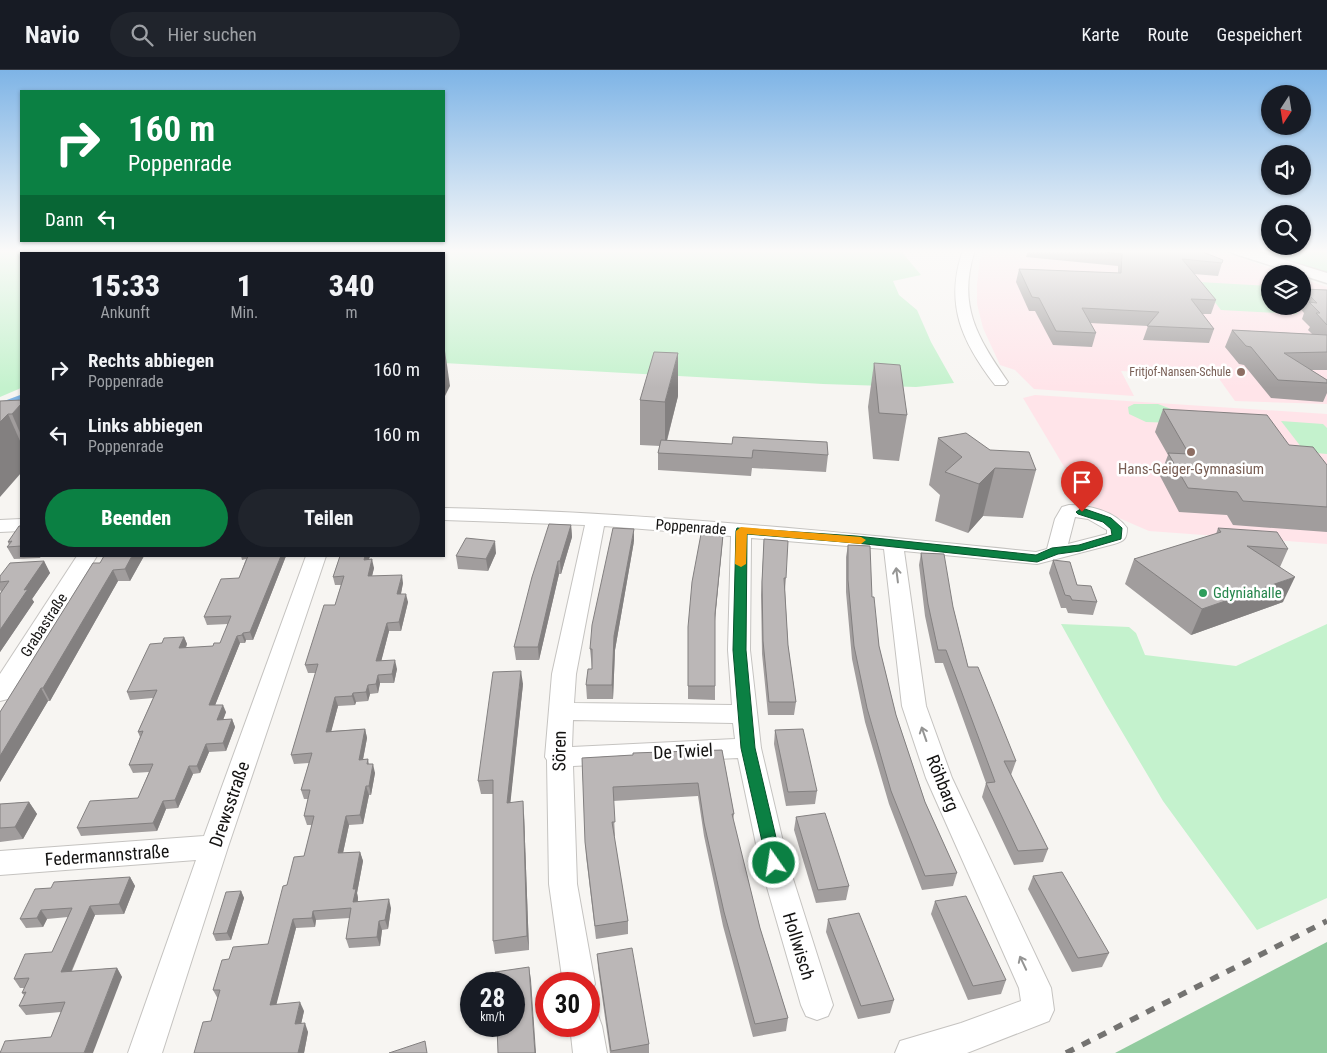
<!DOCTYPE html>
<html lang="de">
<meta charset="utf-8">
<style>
:root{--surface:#171b24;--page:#20242c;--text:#f1f3f6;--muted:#9ea1a6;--line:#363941;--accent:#0b8043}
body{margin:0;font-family:"Roboto Condensed",sans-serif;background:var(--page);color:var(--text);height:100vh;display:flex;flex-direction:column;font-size:19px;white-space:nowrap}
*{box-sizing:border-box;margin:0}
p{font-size:16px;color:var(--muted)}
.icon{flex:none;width:28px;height:28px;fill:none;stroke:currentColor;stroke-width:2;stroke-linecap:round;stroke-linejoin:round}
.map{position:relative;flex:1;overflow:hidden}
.side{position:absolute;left:20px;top:182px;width:425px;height:305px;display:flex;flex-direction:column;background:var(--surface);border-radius:0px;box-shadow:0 1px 4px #0004}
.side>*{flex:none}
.top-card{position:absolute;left:20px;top:20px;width:425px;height:152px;border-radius:0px;box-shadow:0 1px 4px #0004;background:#0b8043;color:#fff;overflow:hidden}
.needle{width:32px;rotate:192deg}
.tools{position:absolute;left:1261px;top:15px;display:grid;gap:10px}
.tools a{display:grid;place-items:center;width:50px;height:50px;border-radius:50%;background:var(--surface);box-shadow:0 1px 4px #0004;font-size:25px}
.speed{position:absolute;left:460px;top:902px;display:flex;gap:10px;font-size:25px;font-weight:700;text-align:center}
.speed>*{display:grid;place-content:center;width:65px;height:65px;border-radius:50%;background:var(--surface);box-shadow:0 1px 4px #0004;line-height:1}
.speed small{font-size:12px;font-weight:400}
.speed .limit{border:8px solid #d22;background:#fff;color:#111}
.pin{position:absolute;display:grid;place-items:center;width:42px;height:42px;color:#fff;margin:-51px -21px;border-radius:50% 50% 50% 0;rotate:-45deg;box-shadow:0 0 5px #0007}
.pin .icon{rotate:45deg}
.me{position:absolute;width:55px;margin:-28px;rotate:347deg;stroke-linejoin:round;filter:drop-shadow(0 0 4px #0008)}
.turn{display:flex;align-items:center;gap:18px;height:105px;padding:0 25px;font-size:22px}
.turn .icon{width:65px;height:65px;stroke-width:2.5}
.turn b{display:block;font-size:35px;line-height:42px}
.then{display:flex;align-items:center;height:48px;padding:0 25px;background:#0003;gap:10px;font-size:19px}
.eta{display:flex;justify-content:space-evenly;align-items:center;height:85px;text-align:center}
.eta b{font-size:30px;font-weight:800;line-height:35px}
.button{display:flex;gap:10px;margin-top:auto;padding:10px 25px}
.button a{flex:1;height:58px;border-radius:30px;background:var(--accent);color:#fff;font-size:20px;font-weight:800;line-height:58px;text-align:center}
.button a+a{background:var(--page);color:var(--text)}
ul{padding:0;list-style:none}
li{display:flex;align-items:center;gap:15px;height:65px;padding:0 25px}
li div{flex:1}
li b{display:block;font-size:19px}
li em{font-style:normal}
header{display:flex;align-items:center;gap:30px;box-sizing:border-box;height:70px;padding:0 25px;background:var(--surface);border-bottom:1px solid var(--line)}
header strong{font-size:24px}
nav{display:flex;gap:28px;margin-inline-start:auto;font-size:18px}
.search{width:350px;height:45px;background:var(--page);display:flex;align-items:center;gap:12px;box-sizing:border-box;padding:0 18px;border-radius:28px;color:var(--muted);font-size:19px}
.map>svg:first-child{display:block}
.education{fill:#ffe4e9}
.green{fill:#c4f2cd}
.forest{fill:#91cb9e}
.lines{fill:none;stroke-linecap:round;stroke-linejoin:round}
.stream-far1{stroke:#80b3e3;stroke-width:3}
.stream{stroke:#80b3e3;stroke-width:4.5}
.minor-casing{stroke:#c5c3c0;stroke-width:2}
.tertiary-casing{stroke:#c5c3c0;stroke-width:3}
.minor{fill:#fff;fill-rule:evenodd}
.tertiary{fill:#fff;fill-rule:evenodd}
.rail{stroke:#747371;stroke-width:5.5;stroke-dasharray:9 9;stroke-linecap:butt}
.wall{fill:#a19d9d}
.shaded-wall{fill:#838080}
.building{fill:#bbb7b7;stroke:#838080}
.oneway{stroke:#959594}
.route{fill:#0b8043;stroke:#07532c}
.slow{fill:#f59e0b}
.education-dot{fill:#8d6e63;stroke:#fff;stroke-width:2}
.leisure-dot{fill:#2e9e5b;stroke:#fff;stroke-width:2}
.labels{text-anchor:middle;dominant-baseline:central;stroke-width:5;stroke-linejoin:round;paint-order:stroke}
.far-education-label{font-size:12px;fill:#785e54;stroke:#fff;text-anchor:end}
.education-label{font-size:15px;fill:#785e54;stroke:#fff}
.street-label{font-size:15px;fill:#141312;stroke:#fff}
.leisure-label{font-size:15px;fill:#27864d;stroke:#fff;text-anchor:start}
.near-street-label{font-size:18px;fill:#141312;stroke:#fff}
</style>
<header>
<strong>Navio</strong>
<div class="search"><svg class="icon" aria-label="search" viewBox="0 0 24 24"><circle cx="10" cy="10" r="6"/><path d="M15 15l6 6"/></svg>Hier suchen</div>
<nav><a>Karte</a><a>Route</a><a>Gespeichert</a></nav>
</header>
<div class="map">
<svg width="1327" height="983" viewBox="0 0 1327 983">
<rect width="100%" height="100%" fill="#f7f5f2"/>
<!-- education -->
<g class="education">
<path d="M985,180H1219L1286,204H1270V236H1302L1303,209L1327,217V334L1235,331L1217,306L1121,301L1134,326L1034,319L1015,300L1000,295L983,258L977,234V214L980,189Z"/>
<path d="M1035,325L1327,344V474L1149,461L1091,436L1078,420L1023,328Z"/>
</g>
<!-- green -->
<g class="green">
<path d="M0,180H148L143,184H21V318L0,327Z"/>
<path d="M229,180H900L921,205L893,211L899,225L917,240L931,272L954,313L916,317L823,314L444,293V184H224Z"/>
<path d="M1250,180H1327V204Z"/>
<path d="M1199,212L1270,216V236H1290L1298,244L1221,240Z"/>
<path d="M1134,334H1158L1179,342L1175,353L1146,352L1129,344L1128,337Z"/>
<path d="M1281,351L1323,354L1327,358V384L1305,382Z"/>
<path d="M1061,554L1129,557L1136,563L1145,585L1236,596L1327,554V828L1257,860L1163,731L1105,633Z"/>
</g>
<!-- forest -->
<g class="forest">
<path d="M162,180H229L224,184H154Z"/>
<path d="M1327,872V983H1115Z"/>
</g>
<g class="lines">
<!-- stream-far1 -->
<path class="stream-far1" d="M207,184L211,180"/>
<!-- stream -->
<path class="stream" d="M0,335L21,327"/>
<defs>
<g id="minor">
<path d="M963,180H975C957,235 977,267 1008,312L1005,315H995C962,272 944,234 963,180Z"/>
<path d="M1069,435C1089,435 1115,441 1127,458C1127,469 1124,471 1114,474L1037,494L904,481L926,636L952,708L1051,918L1054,940L1049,951L967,983H895L900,971L961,953L1021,931L1019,918L926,708L902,636L884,479L751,468L750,580L761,678L788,793L833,935L828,946L817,950L806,946L801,935L760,793L738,688L573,696L577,814L595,914L589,925V914H563L549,814L547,690L545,687L552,604L585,455L444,450V438C641,442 839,462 1036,482L1047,479L1055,449L1062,437ZM1075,447L1088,449L1107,460V464L1068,474ZM604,456L731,466L728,580L732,635L574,633L576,604ZM573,650L733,653L735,669L572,677Z"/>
<path d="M21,449V461L0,462V450Z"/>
<path d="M77,486H97L8,629L0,631V604Z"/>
<path d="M306,486H326L228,777L162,983H128L196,790L0,805V781L204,766Z"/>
<path d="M589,941L598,945L602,956L607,983H573L570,956H589Z"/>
</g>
<path id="tertiary" d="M1230,180H1252L1327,203V213L1232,183Z"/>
</defs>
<!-- minor casing -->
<use href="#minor" class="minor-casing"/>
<!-- tertiary casing -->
<use href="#tertiary" class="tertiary-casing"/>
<!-- minor -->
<use href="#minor" class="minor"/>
<!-- tertiary -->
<use href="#tertiary" class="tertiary"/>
<!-- rail -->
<path class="rail" d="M1066,983L1327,851"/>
</g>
<!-- wall -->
<g class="wall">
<path d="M1028,180H1198L1222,193L1218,206L1194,204L1216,230L1211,244H1202L1214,259L1209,273L1143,270L1148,256L1090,253L1096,263L1092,277L1053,275L1035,241H1029L1016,212L1019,199L1118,203V196L1026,187Z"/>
<path d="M1303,219L1327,220V300H1311L1327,310V323L1323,332L1271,328L1244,295L1239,294L1225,277L1232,260L1312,264L1308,260L1310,257L1302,249L1304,243L1298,236H1302V221Z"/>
<path d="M874,293L907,345L899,391L873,389L868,337Z"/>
<path d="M678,326L667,371L828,385L826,402L752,398L751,406L658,400V383L660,376L640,375V330Z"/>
<path d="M21,330V403L0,331Z"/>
<path d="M1163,339L1289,375L1327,395V462L1233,455L1227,445L1179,442L1160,406L1168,385L1155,362Z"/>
<path d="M938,368L990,380L1036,400L1023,448L983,446L968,463L935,451L940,425L929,415Z"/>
<path d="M571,455L572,467L561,504H559L539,590H516L514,577Z"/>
<path d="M21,456V486H41L40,488L14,489L7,477L9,475L8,472Z"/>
<path d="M1218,458L1288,479L1280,497L1283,532L1191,565L1125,514L1134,489L1216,464Z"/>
<path d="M723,465L715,551V630L688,629V557Z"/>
<path d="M764,469L786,508L785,520L788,575L796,632L794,645H768L762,584L761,525Z"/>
<path d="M634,471L615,580L613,629H587L586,615L592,599L590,579Z"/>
<path d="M848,475L872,527L879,576L896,645L925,732L957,803L953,816L922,820L889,734L865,652L852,589L846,522V487Z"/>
<path d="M496,483L488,501L458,499L456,486Z"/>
<path d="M921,483L953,537L968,597L1016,691L1011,705L1048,779L1043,792L1014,795L982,727L986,713L943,593H935L925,546L919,495Z"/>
<path d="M144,486L130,511H118L50,631H48L0,712V642L100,493Z"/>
<path d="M241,486H286L253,570H246L245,573H240L215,635L226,642L223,650L232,649L235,657L226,681L209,682L200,703L193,704L178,738L166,739L157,761L81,766L77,758L138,728L149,702L133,703L129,695L140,667L138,662L153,628L130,630L127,622L162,573L184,567L187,574L186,578L213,576L220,573L228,554L207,555L204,547L239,508L246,489L242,490Z"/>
<path d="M340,486H370L369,489L374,498L372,506L403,513L401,524L408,532L401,561H389L381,591L397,599L394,613H380L378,623L370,624L368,631L356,632L355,635L338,636L331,661L365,659L367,668L363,690L368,689L369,694L375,703L371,725H369L363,754L349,755L343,783L360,782L363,791L357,823L358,828V831L391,838L388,859L382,860L380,876L349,878L346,869L350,848L316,850L315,857L296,858L276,934L304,941L301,954L308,962L304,983H194L211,951L218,929L213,920L229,889L268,874L287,815L304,786L312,755H307L304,746L308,729H304L301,720L309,693L294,694L291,685L316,603H308L305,595L335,535L341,515H335L333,507Z"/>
<path d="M1053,490L1077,515L1097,532L1093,545L1068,543L1066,538H1061L1049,503Z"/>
<path d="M44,491L50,503L32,529L34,532L0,582V524L1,522L0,520V506Z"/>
<path d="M523,614L510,732L524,744L529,880L495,884L493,871V724H481L478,711Z"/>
<path d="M775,660L817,721L815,734L786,736L774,674Z"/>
<path d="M722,680L734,744L733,750L760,858L788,948L786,961L753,967L723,856L704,766L698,726L613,731L615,766H614L628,851V864L596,869L586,786L582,688Z"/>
<path d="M29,732L37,744L23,769L0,772V734Z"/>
<path d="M796,747L849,816L846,830L816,833L794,760Z"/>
<path d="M1033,806L1109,883L1102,897L1072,902L1028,819Z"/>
<path d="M130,807L135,816L124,844L95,845L72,901L117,898L122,907L51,967L61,942L26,945L19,936L24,925L22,923L24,918H20L14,909L52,882L68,847L47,849L43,857L26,858L20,849L51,818Z"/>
<path d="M241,821L244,828L231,870L216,871L213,864Z"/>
<path d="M935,831L1006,910L1001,924L968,930L931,844Z"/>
<path d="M828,849L894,930L890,943L858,949L826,862Z"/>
<path d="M597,884L649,974V983H610L598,898Z"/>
</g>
<!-- shaded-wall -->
<g class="shaded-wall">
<path d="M444,274L450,316L444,328Z"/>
<path d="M678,283V326L665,377V332Z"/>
<path d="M21,334V365L12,344Z"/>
<path d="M8,344L21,373V403L0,427V352Z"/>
<path d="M995,398L983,446L968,463L979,414Z"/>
<path d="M571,455L572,467L561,504L560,491Z"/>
<path d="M634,459V471L615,580L613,629L612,615L614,566Z"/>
<path d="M723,465L722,478L714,557L715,544Z"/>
<path d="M495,471L496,483L488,501L486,489Z"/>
<path d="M132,486H144L130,511L125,499Z"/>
<path d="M281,486H286L253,570L250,562Z"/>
<path d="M365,486H370L366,498L364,490Z"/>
<path d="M372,489L374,498L370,514L368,506Z"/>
<path d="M44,491L50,503L32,529L34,532L0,582V560L24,520Z"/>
<path d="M558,491L559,504L539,590L538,577Z"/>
<path d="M113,500L118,511L50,631L43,618Z"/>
<path d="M402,505L403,513L399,533L397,524Z"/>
<path d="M1295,507L1283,532L1191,565L1202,539Z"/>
<path d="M406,524L408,532L401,561L399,552Z"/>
<path d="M387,553L389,561L379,600L376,591Z"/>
<path d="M243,563L246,570L245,573L242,565Z"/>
<path d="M237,566L240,573L212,643L209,635Z"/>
<path d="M184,567L187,574L182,586L179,578Z"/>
<path d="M395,590L397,599L394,613L392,604Z"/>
<path d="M521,601L523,614L509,746L507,733Z"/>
<path d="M378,605L380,613L378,623L376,614Z"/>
<path d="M368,615L370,624L368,631L366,622Z"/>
<path d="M41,618L48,631L0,712V686Z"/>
<path d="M353,623L356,632L355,635L352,626Z"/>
<path d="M335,627L338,636L329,670L326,662Z"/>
<path d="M223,635L226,642L220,658L217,650Z"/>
<path d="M232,649L235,657L226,681L223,673Z"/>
<path d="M365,659L367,668L361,699L359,690Z"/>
<path d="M206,674L209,682L200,703L197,696Z"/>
<path d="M373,694L375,703L371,725L369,716Z"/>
<path d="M189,696L193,704L178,738L175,730Z"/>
<path d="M366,716L369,725L363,754L360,745Z"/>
<path d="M163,731L166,739L157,761L153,753Z"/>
<path d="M523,731L524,744L529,880L527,866Z"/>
<path d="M29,732L37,744L23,769L15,757Z"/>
<path d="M346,746L349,755L341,792L338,783Z"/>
<path d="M360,782L363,791L357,823L358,828L356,841L353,832V819Z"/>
<path d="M130,807L135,816L124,844L119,834Z"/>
<path d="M241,821L244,828L231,870L227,863Z"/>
<path d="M389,829L391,838L388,859L385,850Z"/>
<path d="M90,836L95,845L67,911L61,902Z"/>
<path d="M41,840L47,849L43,857L37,848Z"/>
<path d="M313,841L316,850L315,857L312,848Z"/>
<path d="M293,849L296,858L274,944L270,935Z"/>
<path d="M379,851L382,860L380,876L377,867Z"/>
<path d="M529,897L531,910L536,983H535Z"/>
<path d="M117,898L122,907L93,983H84Z"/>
<path d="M300,932L304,941L299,963L295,954Z"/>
<path d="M305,953L308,962L304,983H298Z"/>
</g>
<!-- building -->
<g class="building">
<path d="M1087,180H1198L1223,190L1222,193L1182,189L1216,230L1191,229L1214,259L1147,256L1159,242L1082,238L1096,263L1056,261L1039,228L1032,227L1019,199L1121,203L1122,184Z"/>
<path d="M1303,219L1327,220V255L1316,243H1320L1309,232L1317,233Z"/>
<path d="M1232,260L1327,265V282L1284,283L1327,310V313L1278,310L1251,277L1246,276Z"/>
<path d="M654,282L678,283L665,332L640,330Z"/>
<path d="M874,293L900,295L907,345L879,343Z"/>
<path d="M21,330V334L12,344H8L0,352V331Z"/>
<path d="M1163,339L1267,345L1289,375L1313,377L1327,395V437L1243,431L1237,422L1188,418L1168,383L1189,384Z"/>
<path d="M966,363L990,380L1029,382L1036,400L995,398L979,414L945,402L962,387L938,368Z"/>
<path d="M733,367L827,372L828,385L753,380L752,388L658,383L661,370L732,374Z"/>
<path d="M549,454L571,455L560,491H558L538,577H514L532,507Z"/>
<path d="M19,456H21V476L7,477L12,471L8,472Z"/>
<path d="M613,458L634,459L614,566L612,615H586L588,599H592V579H590L592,555Z"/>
<path d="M1218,458L1277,462L1288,479L1247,476L1295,507L1202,539L1134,489L1221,462Z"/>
<path d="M701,464L723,465L715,544V616H688V557L692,512Z"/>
<path d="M466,468L495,471L486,489L456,486Z"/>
<path d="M764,469L788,471L786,508H784L788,575L796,632H769L763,571L762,512Z"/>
<path d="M848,475L870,476L872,527H874L879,576L896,645L925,732L957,803L925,806L891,721L867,638L854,576L848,510Z"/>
<path d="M921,483L944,484L953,537L968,597H978L1016,691H1004L1048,779L1018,781L986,713L995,712L946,580H938L928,534Z"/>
<path d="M104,486H132L125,499L113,500L43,618H41L0,686V642L93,493H100Z"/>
<path d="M248,486H281L250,562L243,563L242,565L237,566L209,635H223L217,650L232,649L223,673L206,674L197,696H189L175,730L163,731L153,753L77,758L90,731L138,728L153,694L129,695L143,661L138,662L157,620L127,622L150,574L162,573L164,568L184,567L179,578L213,576L214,573H220L231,546L204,547L221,509L239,508Z"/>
<path d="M340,486H365L364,490L372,489L368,506L402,505L397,524H406L399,552L387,553L376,591L395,590L392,604L378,605L376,614L368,615L366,622L353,623L352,626L335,627L326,662L365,659L359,690L368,689L367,694H373L369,716H366L360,745L346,746L338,783L360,782L353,819H356L353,832L389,829L385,850L379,851L377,867L346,869L351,838L313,841L312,848L293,849L270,935L300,932L295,954L305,953L298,983H194L203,952L211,951L220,920H213L222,890L229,889L233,877L268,874L283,816L287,815L294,787L304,786L314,746H304L310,720H301L312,683L291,685L318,594L305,595L324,535H335L344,506L333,507Z"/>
<path d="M1053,490L1070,492L1077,515L1091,516L1097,532L1072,530L1070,526L1065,525Z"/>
<path d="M44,491L24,520L28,519L0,560V524L9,511L0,512V506L10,493Z"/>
<path d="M521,601L507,733L523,731L527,866L493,871V710L478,711L493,602Z"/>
<path d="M803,659L817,721L788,722L775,660Z"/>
<path d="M722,680L734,744H732L760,858L788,948L755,954L724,842L704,753L698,713L613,717L615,752H612L628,851L595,856L585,772L582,688L633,685V683Z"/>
<path d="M29,732L15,757L0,758V734Z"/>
<path d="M825,743L849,816L818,820L796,747Z"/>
<path d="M1062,802L1109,883L1078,888L1033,806Z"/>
<path d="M130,807L119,834L90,836L61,902L117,898L84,983H0L5,971L51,967L65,932L19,936L26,922L22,923L29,908L14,909L25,884L52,882L72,838L41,840L37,848L20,849L35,819L51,818L54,812Z"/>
<path d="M241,821L227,863L213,864L226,822Z"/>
<path d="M966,826L1006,910L973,916L935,831Z"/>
<path d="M859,843L894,930L861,936L828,849Z"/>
<path d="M632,878L649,974L611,981L597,884Z"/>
<path d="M529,897L535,983H498L497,956H514V914H496L495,902Z"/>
<path d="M425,971L427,983H389Z"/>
</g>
<!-- one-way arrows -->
<defs><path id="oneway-shaft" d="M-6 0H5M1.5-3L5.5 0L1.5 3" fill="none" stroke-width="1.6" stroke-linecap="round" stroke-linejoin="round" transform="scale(1.25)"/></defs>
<g class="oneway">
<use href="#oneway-shaft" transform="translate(897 505) rotate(-97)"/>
<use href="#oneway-shaft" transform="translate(924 664) rotate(-109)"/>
<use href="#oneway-shaft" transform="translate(1023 893) rotate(-115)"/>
</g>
<!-- sky -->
<linearGradient id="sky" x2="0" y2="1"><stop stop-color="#7eb4e6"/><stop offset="0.57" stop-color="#fbfaf9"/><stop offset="1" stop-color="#fbfaf9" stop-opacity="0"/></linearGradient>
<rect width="1327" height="318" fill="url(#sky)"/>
<!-- route -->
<path class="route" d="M1082,438L1111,448L1122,458L1121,469L1080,481L1058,484L1037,492L856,473L747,464L746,580L755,678L782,793L780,798L774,800L768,798L741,678L733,580L736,461L737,458L856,466L1036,485L1052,478L1079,475L1112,465L1111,459L1103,452L1078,444L1076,442Z"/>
<!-- slow -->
<path class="slow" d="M741,457L861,467L866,470L861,474L747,464L746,494L741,497L735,494L736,461Z"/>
<!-- markers -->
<g class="education-dot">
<circle cx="1241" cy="302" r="5"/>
<circle cx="1191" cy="382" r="5"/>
</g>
<circle class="leisure-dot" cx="1203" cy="523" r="5"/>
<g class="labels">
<!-- far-education labels -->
<g class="far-education-label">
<text x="1231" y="302">Fritjof-Nansen-Schule</text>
</g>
<!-- education labels -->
<g class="education-label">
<text x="1191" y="399">Hans-Geiger-Gymnasium</text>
</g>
<!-- street labels -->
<g class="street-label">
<text transform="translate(691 457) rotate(4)">Poppenrade</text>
<text transform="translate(44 555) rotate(-57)">Grabastraße</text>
</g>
<!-- leisure labels -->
<g class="leisure-label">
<text x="1213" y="523">Gdyniahalle</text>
</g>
<!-- near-street labels -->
<g class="near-street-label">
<text transform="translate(559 681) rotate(-89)">Sören</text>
<text transform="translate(683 681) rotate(-3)">De Twiel</text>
<text transform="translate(943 713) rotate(68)">Röhbarg</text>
<text transform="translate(229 734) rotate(-71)">Drewsstraße</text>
<text transform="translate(107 785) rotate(-4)">Federmannstraße</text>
<text transform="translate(799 876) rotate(73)">Hollwisch</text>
</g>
</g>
</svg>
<div class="tools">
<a><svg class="needle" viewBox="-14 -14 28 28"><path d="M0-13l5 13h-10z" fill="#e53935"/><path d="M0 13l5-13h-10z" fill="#9ea1a6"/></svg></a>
<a><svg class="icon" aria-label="sound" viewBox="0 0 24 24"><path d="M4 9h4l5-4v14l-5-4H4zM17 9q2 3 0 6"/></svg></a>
<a><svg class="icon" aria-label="search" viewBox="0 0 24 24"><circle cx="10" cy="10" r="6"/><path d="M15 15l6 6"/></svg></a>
<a><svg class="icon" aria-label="layers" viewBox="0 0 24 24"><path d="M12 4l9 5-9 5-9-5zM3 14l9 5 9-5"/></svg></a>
</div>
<div class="speed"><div>28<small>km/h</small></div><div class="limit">30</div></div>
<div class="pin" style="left:1082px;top:442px;background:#d93025"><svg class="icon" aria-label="arrive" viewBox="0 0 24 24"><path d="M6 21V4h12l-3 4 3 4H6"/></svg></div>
<svg class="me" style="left:774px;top:793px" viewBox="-20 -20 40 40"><circle r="17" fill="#0b8043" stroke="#fff" stroke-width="3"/><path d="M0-11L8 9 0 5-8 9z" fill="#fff"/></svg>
<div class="top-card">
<div class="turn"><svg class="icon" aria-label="right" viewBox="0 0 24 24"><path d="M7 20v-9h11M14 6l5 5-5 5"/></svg><div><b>160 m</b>Poppenrade</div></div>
<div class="then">Dann<svg class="icon" aria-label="left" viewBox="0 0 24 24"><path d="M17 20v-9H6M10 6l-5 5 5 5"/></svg></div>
</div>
<section class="side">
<div class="eta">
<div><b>15:33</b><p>Ankunft</p></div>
<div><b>1</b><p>Min.</p></div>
<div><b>340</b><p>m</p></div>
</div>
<ul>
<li><svg class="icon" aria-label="right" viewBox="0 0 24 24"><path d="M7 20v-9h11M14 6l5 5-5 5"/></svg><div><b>Rechts abbiegen</b><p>Poppenrade</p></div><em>160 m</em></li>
<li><svg class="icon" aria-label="left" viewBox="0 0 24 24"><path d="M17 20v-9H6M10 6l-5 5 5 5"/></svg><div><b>Links abbiegen</b><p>Poppenrade</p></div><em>160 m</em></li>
</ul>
<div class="button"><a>Beenden</a><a>Teilen</a></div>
</section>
</div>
